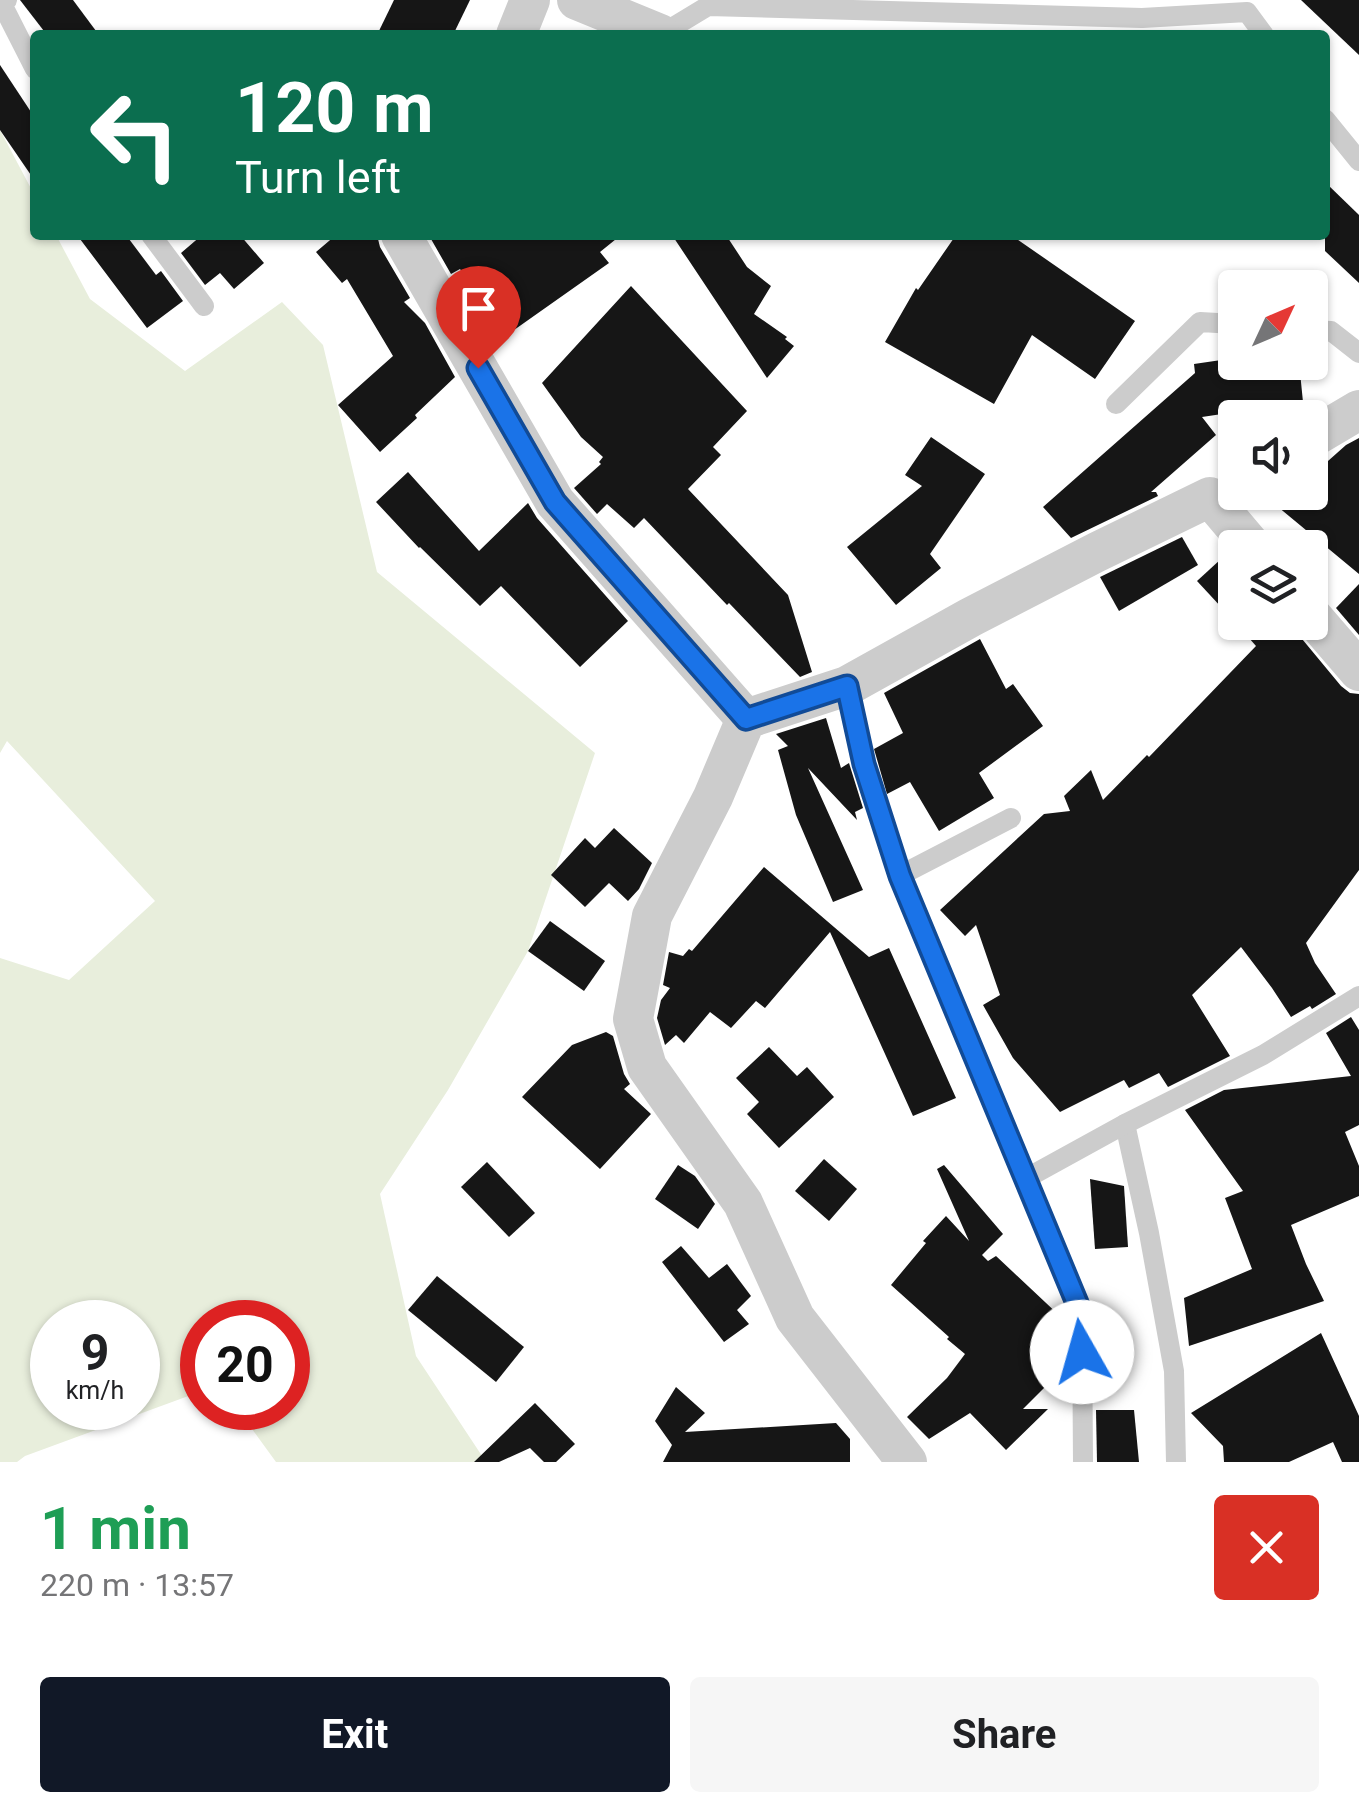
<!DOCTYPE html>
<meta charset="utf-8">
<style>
:root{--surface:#fff;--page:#f6f6f6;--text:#202124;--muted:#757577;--accent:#111827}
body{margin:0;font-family:Roboto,sans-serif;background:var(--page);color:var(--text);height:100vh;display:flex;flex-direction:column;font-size:38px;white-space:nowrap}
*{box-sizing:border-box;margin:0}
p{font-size:32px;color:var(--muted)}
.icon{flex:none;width:55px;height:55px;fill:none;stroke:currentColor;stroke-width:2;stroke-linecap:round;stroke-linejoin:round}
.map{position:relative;height:1462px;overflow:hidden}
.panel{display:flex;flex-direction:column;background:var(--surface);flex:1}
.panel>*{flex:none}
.hud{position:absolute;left:30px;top:30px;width:1300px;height:210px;border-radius:10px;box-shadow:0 2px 8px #0004;background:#0b6e4f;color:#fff;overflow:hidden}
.needle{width:65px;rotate:46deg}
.tools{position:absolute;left:1218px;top:270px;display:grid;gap:20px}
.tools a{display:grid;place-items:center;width:110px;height:110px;border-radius:10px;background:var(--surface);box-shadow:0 2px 8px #0004;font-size:50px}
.speed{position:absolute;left:30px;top:1300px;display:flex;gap:20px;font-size:50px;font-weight:700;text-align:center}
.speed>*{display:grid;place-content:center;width:130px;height:130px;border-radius:50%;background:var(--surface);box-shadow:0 2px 8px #0004;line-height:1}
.speed small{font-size:25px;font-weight:400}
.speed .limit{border:15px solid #d22;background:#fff;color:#111}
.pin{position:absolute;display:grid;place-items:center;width:85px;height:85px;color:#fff;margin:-102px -42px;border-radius:50% 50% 50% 0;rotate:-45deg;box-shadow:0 0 10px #0007}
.pin .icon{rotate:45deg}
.me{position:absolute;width:110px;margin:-55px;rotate:353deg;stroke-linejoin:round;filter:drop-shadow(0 0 8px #0008)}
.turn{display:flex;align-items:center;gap:35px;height:210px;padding:0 40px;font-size:45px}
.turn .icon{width:130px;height:130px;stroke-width:2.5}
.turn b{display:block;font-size:70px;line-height:85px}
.round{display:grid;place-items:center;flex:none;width:105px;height:105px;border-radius:10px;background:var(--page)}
.overview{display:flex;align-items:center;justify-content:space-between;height:170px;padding:0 40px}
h1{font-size:60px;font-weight:700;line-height:75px;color:#1e9e55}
.action{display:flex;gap:20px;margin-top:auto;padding:20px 40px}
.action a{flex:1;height:115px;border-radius:10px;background:var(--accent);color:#fff;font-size:40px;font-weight:700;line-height:115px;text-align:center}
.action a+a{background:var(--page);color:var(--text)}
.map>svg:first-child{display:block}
.green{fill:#e8eedc;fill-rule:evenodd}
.building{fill:#161616}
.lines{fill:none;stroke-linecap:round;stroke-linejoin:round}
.lane{stroke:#ccc;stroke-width:20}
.street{stroke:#ccc;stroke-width:40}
.route-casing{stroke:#114b97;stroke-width:25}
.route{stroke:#1a73e8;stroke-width:18}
</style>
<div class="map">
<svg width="1359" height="1462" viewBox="0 0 1359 1462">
<rect width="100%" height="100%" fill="#fff"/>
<!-- green -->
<path class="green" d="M0,130L35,196V235H56L90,299L185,371L282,302L323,345L377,572L595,753L528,951L448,1090L380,1194L416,1356L486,1462H276L244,1418L228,1408H288V1322H202V1391L25,1456L17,1462H0V958L69,980L155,901L7,741L0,753ZM52,1322H138V1408H52Z"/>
<!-- building -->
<g class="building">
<path d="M20,0H73L99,35H47Z"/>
<path d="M394,0H470L453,35H377Z"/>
<path d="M1301,0H1359V55Z"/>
<path d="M0,65L35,118V181L0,130Z"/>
<path d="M1325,182L1359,215V283L1325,251Z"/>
<path d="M77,235H126L156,275L161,271L183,301L147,328Z"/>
<path d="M202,235H240L264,263L234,289L220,273L205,285L181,253Z"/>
<path d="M336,235H377L380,247L410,298L404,302L425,323L455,377L415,415L417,418L380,452L338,405L393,356L347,279L342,283L316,252Z"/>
<path d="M435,235H621L600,252L609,263L507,335L460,269L451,274L431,239Z"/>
<path d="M672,235H726L747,267L771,286L754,314L787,337L785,339L794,346L767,378Z"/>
<path d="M956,235H1011L1135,321L1095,379L1032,335L994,404L885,342L916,288L918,290Z"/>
<path d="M631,286L747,411L713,447L721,455L688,489L788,595L812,672L800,677L729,603L727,605L644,518L634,528L607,504L597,514L574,488L601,464L599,462L603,457L581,437L542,383Z"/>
<path d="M1235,358V362H1299L1303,402L1202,417L1216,435L1151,492H1156L1158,496L1071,538L1043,507L1195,373L1194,364Z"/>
<path d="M931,437L985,474L930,554L941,568L896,605L847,547L922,486L905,475Z"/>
<path d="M1359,438V574L1260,492H1310V477L1346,445Z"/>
<path d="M408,472L479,551L528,503L537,518L628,621L580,667L501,586L480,606L420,547L419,548L376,502Z"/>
<path d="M1182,537L1198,565L1119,611L1100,577Z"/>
<path d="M1221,559L1235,574V622L1197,581Z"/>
<path d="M1359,584V635L1336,608Z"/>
<path d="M1235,622H1288L1341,686L1350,693L1359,694V870L1306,943L1315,963L1336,994L1312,1009L1310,1006L1291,1017L1272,988L1241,947L1192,995L1230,1056L1168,1087L1159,1073L1129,1088L1124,1080L1060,1112L1013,1058L983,1005L1000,995L976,925L965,936L940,910L1044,814L1070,811L1064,796L1091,770L1103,800L1147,755L1149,757L1256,646Z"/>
<path d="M980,639L1006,689L1013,684L1043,726L979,773L994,798L939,831L910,782L887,794L874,749L903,733L884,693Z"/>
<path d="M826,718L841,768L849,763L863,808L855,812L857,820L808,768L863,890L833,902L796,815L778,750L788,746L776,734Z"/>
<path d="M614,828L652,863L639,889L628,901L609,883L585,907L551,875L585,838L595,848Z"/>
<path d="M764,867L869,957L889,948L956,1098L913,1116L830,932L765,1008L756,1001L731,1028L710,1012L684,1043L676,1035L665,1045L657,1018L661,1000L670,988L663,985L669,952L683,956L689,949L692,951Z"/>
<path d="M550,921L605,961L584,991L528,951Z"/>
<path d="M1351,1017L1359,1030V1125L1345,1132L1359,1166V1196L1291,1225L1306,1264L1324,1301L1189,1346L1184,1298L1252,1269L1225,1198L1243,1191L1185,1110L1224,1090L1351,1076L1326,1033Z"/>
<path d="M606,1032L613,1036L624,1074L630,1084L624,1089L651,1114L600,1169L522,1097L572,1045Z"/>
<path d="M769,1047L797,1076L807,1067L834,1097L779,1148L747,1114L759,1102L736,1078Z"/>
<path d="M824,1159L857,1189L829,1221L795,1191Z"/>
<path d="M487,1162L535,1213L509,1237L461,1187Z"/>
<path d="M678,1165L695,1176L715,1204L698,1229L655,1199Z"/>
<path d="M944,1165L1003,1234L982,1255L988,1261L996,1256L1062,1318L1041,1340L1067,1365L1023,1409H1048L1006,1450L970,1413L929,1439L907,1417L947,1378L965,1354L947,1339L949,1337L891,1285L926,1243L923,1241L946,1216L969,1241L937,1169Z"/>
<path d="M1090,1179L1124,1186L1128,1247L1095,1249Z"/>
<path d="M681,1246L709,1278L727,1264L751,1296L737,1310L749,1324L724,1342L662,1262Z"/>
<path d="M437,1276L524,1347L496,1382L408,1310Z"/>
<path d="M1321,1333L1359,1416V1462H1342L1333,1442L1289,1462H1224L1223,1446L1191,1413Z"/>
<path d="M676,1387L705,1413L685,1432L836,1423L850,1439V1462H663L672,1445L655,1421Z"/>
<path d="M535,1403L575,1444L556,1462H544L530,1448L499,1462H474Z"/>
<path d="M1096,1410H1134L1139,1462H1097Z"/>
</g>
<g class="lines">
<!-- lane -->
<g class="lane">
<path d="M7,0L2,4L35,69"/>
<path d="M660,35L708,6L1142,18L1247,12L1264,35"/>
<path d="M1325,119L1359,161"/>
<path d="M151,235L204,306"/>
<path d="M1310,330L1331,331L1359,353"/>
<path d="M1116,404L1200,322L1235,324"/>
<path d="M847,686L863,764L899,876L1025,1179"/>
<path d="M899,876L1011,818"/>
<path d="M1125,1124L1149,1233L1174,1371L1176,1462"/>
<path d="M1083,1462L1082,1315L1025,1179L1125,1124L1263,1055L1359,996"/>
</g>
<!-- street -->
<g class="street">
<path d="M577,0L660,34"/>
<path d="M516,35L530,0"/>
<path d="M401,235L555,502L746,719"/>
<path d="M1310,439L1359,410"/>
<path d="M1310,614L1359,671"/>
<path d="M907,1462L795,1318L743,1203L647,1067L633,1019L652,916L713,797L746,719L847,686L971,617L1097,552L1210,497L1253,548"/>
</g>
</g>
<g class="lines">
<defs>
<path id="route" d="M478,368L555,502L746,719L847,686L864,764L900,876L1082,1315V1352"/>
</defs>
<!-- route casing -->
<use href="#route" class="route-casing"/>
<!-- route -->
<use href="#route" class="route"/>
</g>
</svg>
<div class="tools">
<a><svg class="needle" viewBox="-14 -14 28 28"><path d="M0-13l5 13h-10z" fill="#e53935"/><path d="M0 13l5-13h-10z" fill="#757577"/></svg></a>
<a><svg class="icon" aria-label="sound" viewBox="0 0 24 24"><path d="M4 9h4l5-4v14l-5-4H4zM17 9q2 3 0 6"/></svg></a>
<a><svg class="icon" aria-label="layers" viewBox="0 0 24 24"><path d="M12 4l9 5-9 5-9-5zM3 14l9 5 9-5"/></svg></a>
</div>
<div class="speed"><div>9<small>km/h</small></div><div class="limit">20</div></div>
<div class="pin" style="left:478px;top:368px;background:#d93025"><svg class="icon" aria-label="arrive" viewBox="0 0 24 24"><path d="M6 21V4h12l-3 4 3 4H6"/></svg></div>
<svg class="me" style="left:1082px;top:1352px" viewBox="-20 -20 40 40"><circle r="19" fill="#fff"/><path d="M0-13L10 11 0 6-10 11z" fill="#1a73e8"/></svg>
<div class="hud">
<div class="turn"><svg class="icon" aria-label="left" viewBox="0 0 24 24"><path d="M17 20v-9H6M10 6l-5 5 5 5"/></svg><div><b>120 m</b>Turn left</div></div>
</div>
</div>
<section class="panel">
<div class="overview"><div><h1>1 min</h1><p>220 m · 13:57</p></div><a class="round" style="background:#d93025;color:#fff"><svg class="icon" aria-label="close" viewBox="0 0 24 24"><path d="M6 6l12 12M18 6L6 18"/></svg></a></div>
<div class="action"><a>Exit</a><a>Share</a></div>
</section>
